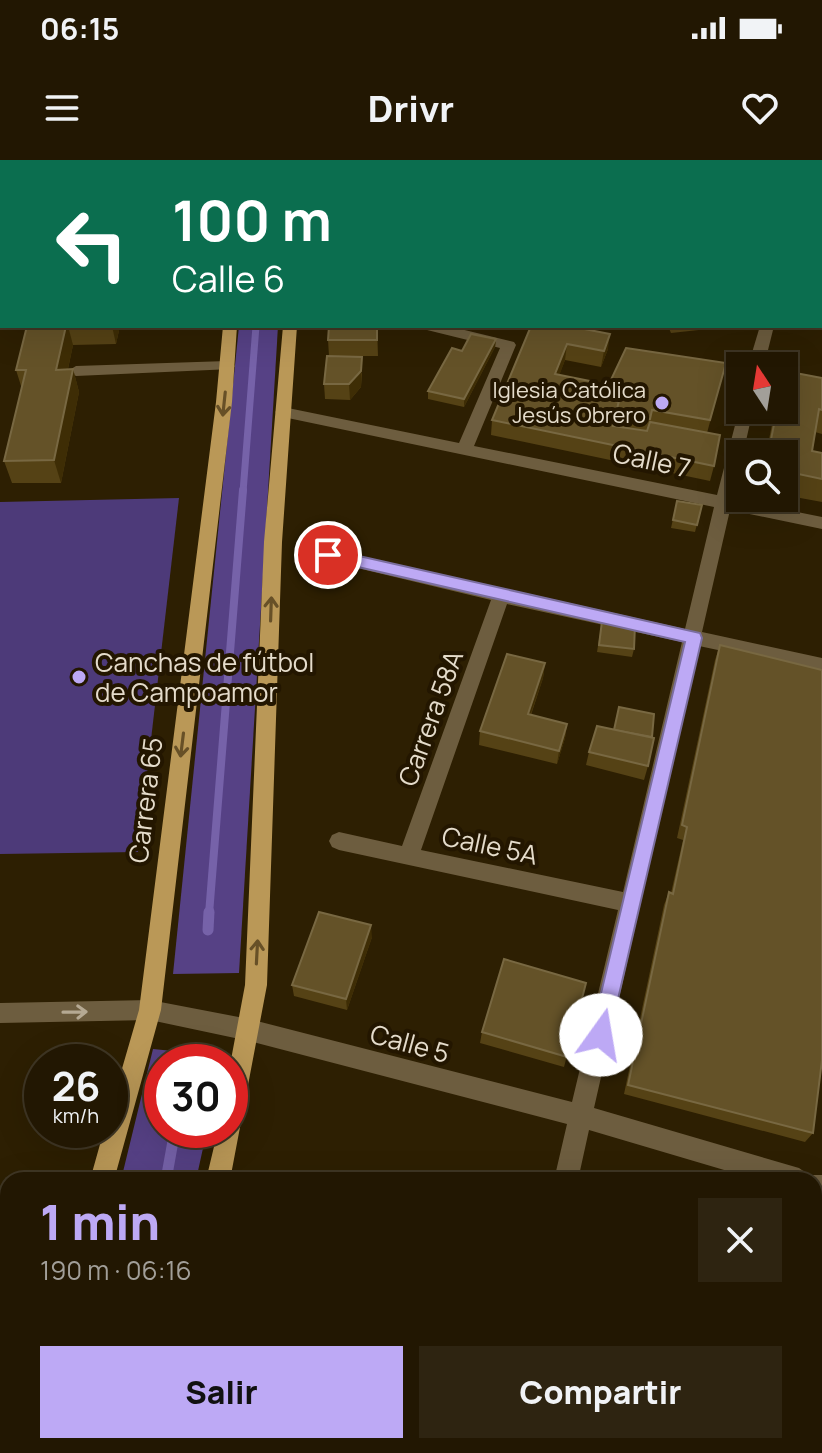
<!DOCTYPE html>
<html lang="es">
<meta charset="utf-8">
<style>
:root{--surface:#221702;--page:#2e2411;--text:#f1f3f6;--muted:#a29f99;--line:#3f3624;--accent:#bda9f5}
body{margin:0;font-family:Manrope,sans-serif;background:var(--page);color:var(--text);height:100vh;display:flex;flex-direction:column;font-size:30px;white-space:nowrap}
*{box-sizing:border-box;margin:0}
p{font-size:26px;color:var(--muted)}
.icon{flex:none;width:44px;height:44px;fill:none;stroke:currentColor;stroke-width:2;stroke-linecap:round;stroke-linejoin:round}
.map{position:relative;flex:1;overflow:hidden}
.details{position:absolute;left:0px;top:1012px;width:822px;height:282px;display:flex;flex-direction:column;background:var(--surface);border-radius:24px 24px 0 0;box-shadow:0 8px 32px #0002,0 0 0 2px var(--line)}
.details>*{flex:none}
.banner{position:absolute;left:0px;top:0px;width:822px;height:168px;box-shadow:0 8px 32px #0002,0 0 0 2px var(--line);background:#0b6e4f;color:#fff;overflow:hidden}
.needle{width:52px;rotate:348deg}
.buttons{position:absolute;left:726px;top:192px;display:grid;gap:16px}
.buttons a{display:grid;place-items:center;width:72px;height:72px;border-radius:0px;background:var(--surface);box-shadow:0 8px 32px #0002,0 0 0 2px var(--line);font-size:40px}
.speed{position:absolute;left:24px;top:884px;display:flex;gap:16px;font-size:40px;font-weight:700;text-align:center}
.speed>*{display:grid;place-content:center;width:104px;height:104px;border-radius:50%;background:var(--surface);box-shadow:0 8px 32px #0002,0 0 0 2px var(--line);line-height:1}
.speed small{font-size:20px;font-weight:400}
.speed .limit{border:12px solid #d22;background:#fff;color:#111}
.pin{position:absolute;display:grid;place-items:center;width:68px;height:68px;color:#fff;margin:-34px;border:4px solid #fff;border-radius:50%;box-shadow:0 2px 8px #0007}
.me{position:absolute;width:88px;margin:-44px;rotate:13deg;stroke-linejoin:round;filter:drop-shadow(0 0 6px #0008)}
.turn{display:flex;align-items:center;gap:28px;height:168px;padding:0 40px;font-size:36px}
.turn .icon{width:104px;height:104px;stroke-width:2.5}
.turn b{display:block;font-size:56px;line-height:68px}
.round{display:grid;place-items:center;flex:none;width:84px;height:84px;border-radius:0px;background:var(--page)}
.headline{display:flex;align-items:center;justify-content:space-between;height:136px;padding:0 40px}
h1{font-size:48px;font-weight:800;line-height:60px;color:var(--accent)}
.cta{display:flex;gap:16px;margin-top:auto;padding:16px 40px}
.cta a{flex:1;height:92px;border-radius:0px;background:var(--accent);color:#111;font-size:32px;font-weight:800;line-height:92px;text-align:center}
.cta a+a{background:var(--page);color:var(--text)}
.status{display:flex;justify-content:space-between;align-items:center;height:56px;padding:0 40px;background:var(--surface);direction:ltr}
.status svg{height:22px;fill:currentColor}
header{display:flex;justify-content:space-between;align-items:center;height:104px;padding:0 40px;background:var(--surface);font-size:36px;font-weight:800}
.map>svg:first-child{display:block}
.green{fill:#4d3a79}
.forest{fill:#564185}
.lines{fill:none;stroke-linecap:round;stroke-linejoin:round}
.stream-far2{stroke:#7662a9;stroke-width:7}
.stream-far1{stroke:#7662a9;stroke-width:8}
.stream{stroke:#7662a9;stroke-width:11}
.minor{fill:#6d5d3f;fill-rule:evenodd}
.major{fill:#ba9857;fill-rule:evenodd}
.wall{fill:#554215}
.shaded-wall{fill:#3e2d05}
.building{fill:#645228;stroke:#786842;stroke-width:2}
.oneway{stroke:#675027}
.oneway2{stroke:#b5a993}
.route{fill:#bda9f5;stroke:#7b6e9f;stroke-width:2}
.poi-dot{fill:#bda9f5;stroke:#231600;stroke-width:3}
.labels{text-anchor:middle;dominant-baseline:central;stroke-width:8;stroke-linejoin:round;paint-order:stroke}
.far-poi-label{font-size:22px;fill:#e5dccb;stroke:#231600;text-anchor:end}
.street-label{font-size:26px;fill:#e5dccb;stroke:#231600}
.poi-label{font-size:26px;fill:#e5dccb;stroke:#231600;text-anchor:start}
</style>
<div class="status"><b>06:15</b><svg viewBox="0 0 49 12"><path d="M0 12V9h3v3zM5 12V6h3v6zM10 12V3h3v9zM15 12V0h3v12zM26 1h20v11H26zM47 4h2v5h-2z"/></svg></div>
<header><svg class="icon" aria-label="menu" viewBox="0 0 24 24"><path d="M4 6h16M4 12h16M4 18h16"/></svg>Drivr<svg class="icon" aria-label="heart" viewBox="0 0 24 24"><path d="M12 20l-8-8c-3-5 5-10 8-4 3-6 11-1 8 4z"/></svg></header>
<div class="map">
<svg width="822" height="1293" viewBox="0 0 822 1293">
<rect width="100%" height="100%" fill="#2d1f02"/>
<!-- green -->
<path class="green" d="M179,338L138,692L0,694V342Z"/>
<!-- forest -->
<g class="forest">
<path d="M239,166H278L239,813L173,814Z"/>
<path d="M153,889L223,896L222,902H162V970H207L196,1020H121Z"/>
</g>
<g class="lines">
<!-- stream-far2 -->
<path class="stream-far2" d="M243,332L256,166"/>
<!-- stream-far1 -->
<path class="stream-far1" d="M209,754L243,330"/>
<!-- stream -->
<g class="stream">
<path d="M208,770L209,752"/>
<path d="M166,1020L175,970"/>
<path d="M91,1293L93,1286"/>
</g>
<!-- minor -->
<g class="minor">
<path d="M295,0H364L294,2Z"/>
<path d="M421,166H448L514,182L516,185L474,286L717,335L740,246V250H753L743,294H740L733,339L822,357V369L730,350L702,472L822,498V512L699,486L594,948L799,1008L809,1015H822V1039L814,1037V1020H758L589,970L578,1020H554L567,964L249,881L150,860L0,863V843L150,840L249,859L572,942L618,750L339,690L332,687L329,681L332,675L339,672L402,686L491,440L328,401L319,395L328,389L685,469L714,347L283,257L275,252L283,247L459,283L500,188L423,169ZM507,444L682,482L623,732L421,690Z"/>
<path d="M760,166H774L764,206H748Z"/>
<path d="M227,201L235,206L232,209L76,216L68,211L76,206Z"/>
<path d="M822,1130V1226L814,1229V1134Z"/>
<path d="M814,1276L819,1286V1293H791L793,1286H814Z"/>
<path d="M489,1286H515L514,1293H486Z"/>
</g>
<!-- major -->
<g class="major">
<rect x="236" y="0" width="12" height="2"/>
<rect x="294" y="0" width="12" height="2"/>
<path d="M223,166H237L232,242L161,850L114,1020H90L104,970H110V950L139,850L216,242Z"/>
<path d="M283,166H297L282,382L267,825L230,1020H206L218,970H230V905L245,825L264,382Z"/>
<path d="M8,1282V1286H33L32,1293H4Z"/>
<path d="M134,1286H161L159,1293H131Z"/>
</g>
</g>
<!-- wall -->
<g class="wall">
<path d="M644,0H779V2H657Z"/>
<path d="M2,12V74L0,77V13Z"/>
<rect x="0" y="103" width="2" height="61"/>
<path d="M27,166H120L116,184L73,185L68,209H73L79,232L61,323H12L4,301L22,229L16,210Z"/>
<path d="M377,166L378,196H329L328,180Z"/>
<path d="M531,166L608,189L601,207L565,200L559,215L595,222L593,236L606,239L608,226L726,203L707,273L714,306L710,321L491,275L492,260Z"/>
<path d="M668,166H736L671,173Z"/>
<path d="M496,179L495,187L464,247L428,239V231L462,191Z"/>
<path d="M362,213L361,227L350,240L325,239L324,224Z"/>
<path d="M822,218V274L815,272L812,291L822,293V342L784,335V294H766L775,250H784Z"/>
<path d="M677,341L702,345L695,372L671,368Z"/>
<path d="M602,461L634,489L632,497L597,492Z"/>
<path d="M720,485L813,973L805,982L624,934L664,745L669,732L671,733L683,680L677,678L715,500Z"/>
<path d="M545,503L543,518L531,555L567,564L565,578L557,604L479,585L480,571Z"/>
<path d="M589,592L648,606L644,620L586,605Z"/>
<path d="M372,777L347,850L294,836L292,825Z"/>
<path d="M586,823L564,907L480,883L482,872Z"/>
</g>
<!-- shaded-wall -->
<g class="shaded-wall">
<path d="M66,166H68L73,185L63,232L56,210Z"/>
<path d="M112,166H120L116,184Z"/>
<path d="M610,174L608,189L601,207L604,191Z"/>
<path d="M496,179L495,187L464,247V239Z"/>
<path d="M567,184L565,200L554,230L555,214Z"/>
<path d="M362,197L361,227L350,240L349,224Z"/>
<path d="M73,209L79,232L61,323L54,300Z"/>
<path d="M545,503L543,518L526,568L528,554Z"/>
<path d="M567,564L565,578L557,604L559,591Z"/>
<path d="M371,765L372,777L347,850L346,839Z"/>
</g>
<!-- building -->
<g class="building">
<rect x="488" y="0" width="41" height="2"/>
<rect x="537" y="0" width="42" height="2"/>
<path d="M745,0H779V2H744Z"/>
<rect x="0" y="12" width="2" height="40"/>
<rect x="0" y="103" width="2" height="32"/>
<path d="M27,166H66L56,210L73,209L54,300L4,301L26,210H16Z"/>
<path d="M329,166H377V180H328Z"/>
<path d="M531,166H569L610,174L604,191L567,184L555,214L595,222L591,235L619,242L613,266L647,271L650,262L720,275L714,306L492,260Z"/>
<path d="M471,174L496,179L464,239L428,231L452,188L462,191Z"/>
<path d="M626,188L726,203L710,260L652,250L650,259L616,253L622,229L608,226Z"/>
<path d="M327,196L362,197L361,211L349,224H324Z"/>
<path d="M785,211L822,218V250L819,249L812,291L822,293V319L784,311V294H768L777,250H784Z"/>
<path d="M677,341L702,345L697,365L673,360Z"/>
<path d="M602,461L635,465L634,489L599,485Z"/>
<path d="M720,485L822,510V900L813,973L628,925L669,732L673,734L687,667L682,665Z"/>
<path d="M507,494L545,503L528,554L567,564L559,591L480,571Z"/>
<path d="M619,547L654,554L652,577L614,570Z"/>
<path d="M597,566L654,578L648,606L589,592Z"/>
<path d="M319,752L371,765L346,839L292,825Z"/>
<path d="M504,799L586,823L567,897L482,872Z"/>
</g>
<!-- one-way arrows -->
<defs><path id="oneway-shaft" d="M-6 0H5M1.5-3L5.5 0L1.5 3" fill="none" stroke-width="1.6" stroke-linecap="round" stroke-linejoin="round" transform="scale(2)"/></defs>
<g class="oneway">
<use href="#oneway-shaft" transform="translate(224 244) rotate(96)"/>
<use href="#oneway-shaft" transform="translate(271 449) rotate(-88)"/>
<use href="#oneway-shaft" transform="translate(182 585) rotate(97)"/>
<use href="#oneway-shaft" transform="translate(257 792) rotate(-87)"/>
</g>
<use class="oneway2" href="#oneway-shaft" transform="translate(75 852) rotate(-1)"/>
<!-- route -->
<path class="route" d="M328,389L700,473L702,478L608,882L601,885L594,882L591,875L685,482L323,399V391Z"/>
<!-- markers -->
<g class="poi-dot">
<circle cx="662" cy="243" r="8"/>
<circle cx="79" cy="517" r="8"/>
</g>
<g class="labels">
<!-- far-poi labels -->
<g class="far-poi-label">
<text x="646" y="230">Iglesia Católica<tspan x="646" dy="25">Jesús Obrero</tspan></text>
</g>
<!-- street labels -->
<g class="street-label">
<text transform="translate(652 300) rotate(12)">Calle 7</text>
<text transform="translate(430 558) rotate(-70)">Carrera 58A</text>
<text transform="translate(145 640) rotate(-83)">Carrera 65</text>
<text transform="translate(490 685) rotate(12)">Calle 5A</text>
<text transform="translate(410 883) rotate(15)">Calle 5</text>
</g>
<!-- poi labels -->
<g class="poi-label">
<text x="95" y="502">Canchas de fútbol<tspan x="95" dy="30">de Campoamor</tspan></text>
</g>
</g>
</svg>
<div class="buttons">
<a><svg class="needle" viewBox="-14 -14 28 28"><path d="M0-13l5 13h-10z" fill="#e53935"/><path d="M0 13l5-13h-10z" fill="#a29f99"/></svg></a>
<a><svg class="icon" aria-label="search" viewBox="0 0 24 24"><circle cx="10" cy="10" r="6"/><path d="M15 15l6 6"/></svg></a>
</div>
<div class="speed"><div>26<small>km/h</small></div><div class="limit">30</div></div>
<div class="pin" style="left:328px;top:395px;background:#d93025"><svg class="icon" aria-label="arrive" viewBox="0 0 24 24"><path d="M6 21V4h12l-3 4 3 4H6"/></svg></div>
<svg class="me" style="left:601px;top:875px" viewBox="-20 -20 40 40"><circle r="19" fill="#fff"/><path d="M0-13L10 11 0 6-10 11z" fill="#bda9f5"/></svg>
<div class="banner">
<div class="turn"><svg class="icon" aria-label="left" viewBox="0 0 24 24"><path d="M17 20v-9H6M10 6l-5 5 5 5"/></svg><div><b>100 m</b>Calle 6</div></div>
</div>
<section class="details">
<div class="headline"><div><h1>1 min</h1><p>190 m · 06:16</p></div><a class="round"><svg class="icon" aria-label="close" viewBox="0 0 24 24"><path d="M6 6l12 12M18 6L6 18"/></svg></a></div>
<div class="cta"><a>Salir</a><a>Compartir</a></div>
</section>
</div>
